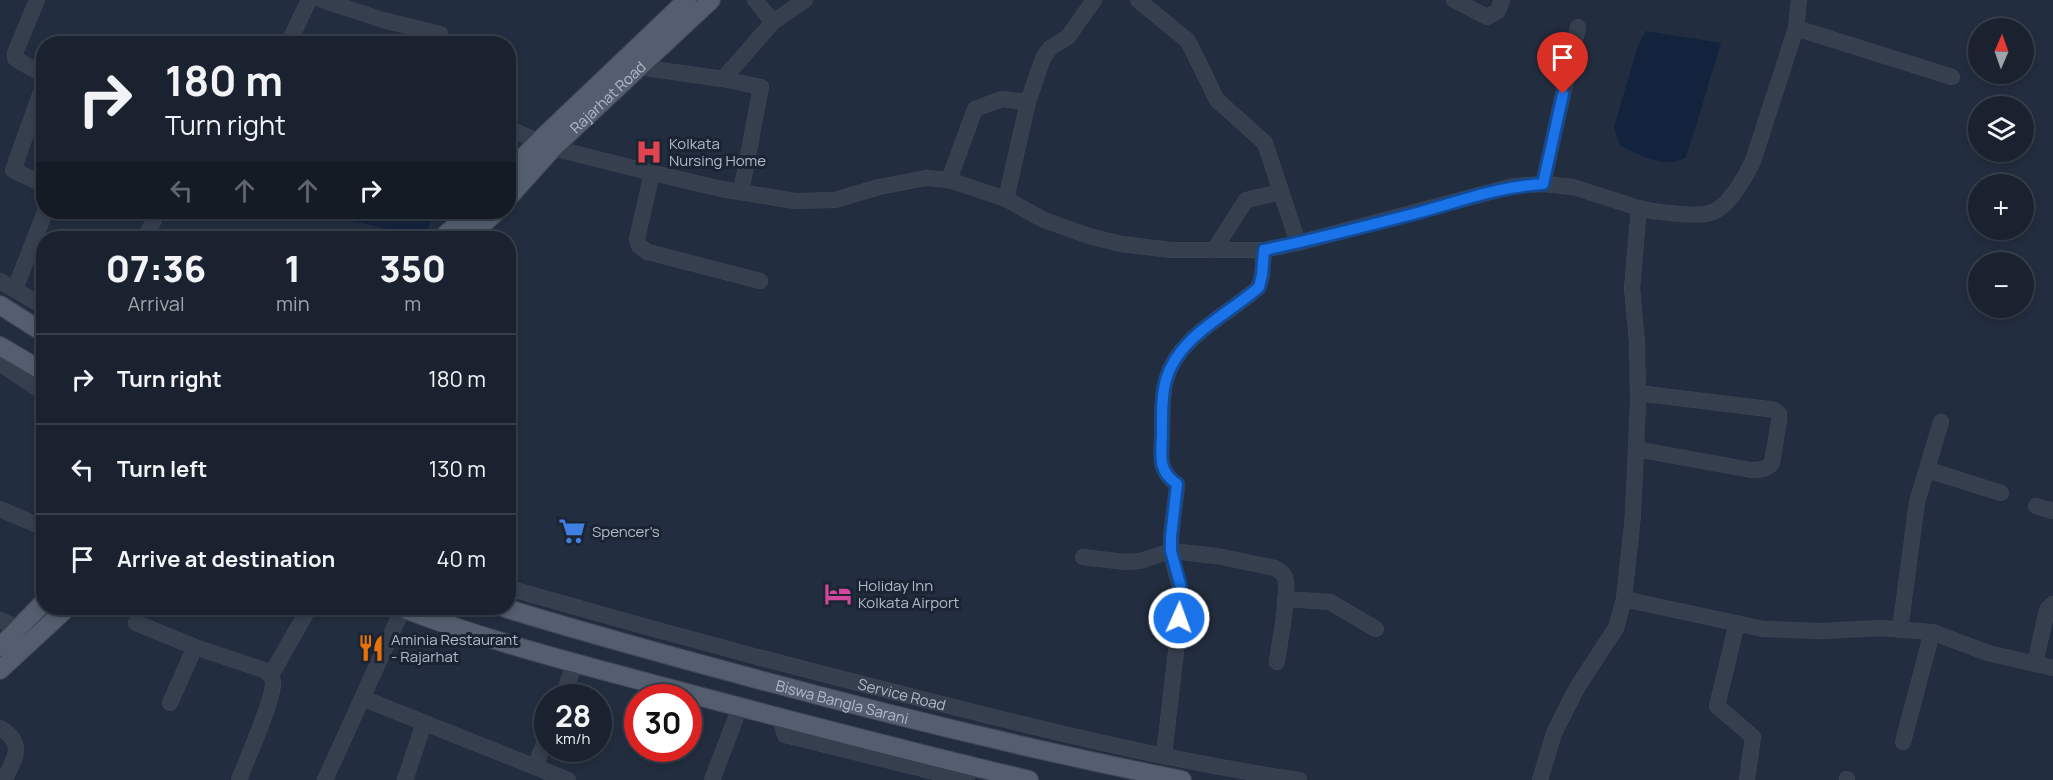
<!DOCTYPE html>
<meta charset="utf-8">
<style>
:root{--surface:#1a222f;--page:#232a37;--text:#f1f3f6;--muted:#9fa4aa;--line:#383f4b}
body{margin:0;font-family:Manrope,sans-serif;background:var(--page);color:var(--text);height:100vh;display:flex;flex-direction:column;font-size:22px;white-space:nowrap}
*{box-sizing:border-box;margin:0}
p{font-size:20px;color:var(--muted)}
.icon{flex:none;width:33px;height:33px;fill:none;stroke:currentColor;stroke-width:2;stroke-linecap:round;stroke-linejoin:round}
.map{position:relative;flex:1;overflow:hidden}
.side{position:absolute;left:36px;top:231px;width:480px;height:384px;display:flex;flex-direction:column;background:var(--surface);border-radius:24px;box-shadow:0 3px 9px #0003,0 0 0 2px var(--line)}
.side>*{flex:none}
.guide{position:absolute;left:36px;top:36px;width:480px;height:183px;border-radius:24px;box-shadow:0 3px 9px #0003,0 0 0 2px var(--line);background:#1a222f;color:var(--text);overflow:hidden}
.needle{width:39px;rotate:2deg}
.buttons{position:absolute;left:1968px;top:18px;display:grid;gap:12px}
.buttons a{display:grid;place-items:center;width:66px;height:66px;border-radius:50%;background:var(--surface);box-shadow:0 3px 9px #0003,0 0 0 2px var(--line);font-size:30px}
.speed{position:absolute;left:534px;top:684px;display:flex;gap:12px;font-size:30px;font-weight:700;text-align:center}
.speed>*{display:grid;place-content:center;width:78px;height:78px;border-radius:50%;background:var(--surface);box-shadow:0 3px 9px #0003,0 0 0 2px var(--line);line-height:1}
.speed small{font-size:15px;font-weight:400}
.speed .limit{border:9px solid #d22;background:#fff;color:#111}
.pin{position:absolute;display:grid;place-items:center;width:51px;height:51px;color:#fff;margin:-62px -26px;border-radius:50% 50% 50% 0;rotate:-45deg;box-shadow:0 0 6px #0007}
.pin .icon{rotate:45deg}
.me{position:absolute;width:66px;margin:-33px;rotate:2deg;stroke-linejoin:round;filter:drop-shadow(0 0 4px #0008)}
.turn{display:flex;align-items:center;gap:21px;height:126px;padding:0 30px;font-size:27px}
.turn .icon{width:78px;height:78px;stroke-width:2.5}
.turn b{display:block;font-size:42px;line-height:51px}
.lanes{display:flex;align-items:center;height:57px;padding:0 30px;background:#0003;justify-content:center;gap:30px;direction:ltr}
.lanes .off{opacity:.35}
.eta{display:flex;justify-content:space-evenly;align-items:center;height:102px;text-align:center}
.eta b{font-size:36px;font-weight:800;line-height:42px}
ul{padding:0;list-style:none}
li{display:flex;align-items:center;gap:18px;height:90px;padding:0 30px;border-top:2px solid var(--line)}
li div{flex:1}
li b{display:block;font-size:22px}
li em{font-style:normal}
.map>svg:first-child{display:block}
.water{fill:#14233d}
.lines{fill:none;stroke-linecap:round;stroke-linejoin:round}
.minor-casing{stroke:#3f4857;stroke-width:16}
.major-casing{stroke:#3f4857;stroke-width:20}
.minor{stroke:#363f4e;stroke-width:15}
.major{stroke:#545e6f;stroke-width:18}
.route-casing{stroke:#114b97;stroke-width:15}
.route{stroke:#1a73e8;stroke-width:10}
.labels{text-anchor:middle;dominant-baseline:central;stroke-width:6;stroke-linejoin:round;paint-order:stroke}
.street-label{font-size:15px;fill:#b2baca;stroke:#1b2433}
.poi-label{font-size:15px;fill:#b2baca;stroke:#1b2433;text-anchor:start}
</style>
<div class="map">
<svg width="2053" height="780" viewBox="0 0 2053 780">
<rect width="100%" height="100%" fill="#222d3f"/>
<!-- water -->
<g class="water">
<path d="M1646,31L1721,43L1696,126L1685,158C1661,170 1641,154 1620,146L1614,127L1638,45Z"/>
<path d="M342,212H432L426,238L341,218Z"/>
</g>
<g class="lines">
<defs>
<g id="minor">
<path d="M37,0L15,53V58L19,61L44,75"/>
<path d="M322,0L383,20L440,34V44"/>
<path d="M1138,0L1188,41L1217,100L1265,143L1298,243"/>
<path d="M1454,0L1487,17L1498,11L1502,0"/>
<path d="M773,22L805,0"/>
<path d="M1796,28L1952,77"/>
<path d="M288,44L309,0"/>
<path d="M639,67L723,79L761,87L741,192"/>
<path d="M723,79L773,22L755,0"/>
<path d="M44,84L13,170L44,185"/>
<path d="M1028,102L1043,58L1050,48L1068,37L1094,0"/>
<path d="M508,128L553,148L641,170L721,189L795,201L835,200L879,187L926,178L949,180L1006,199L1044,220L1089,236L1121,244L1171,250H1214L1246,200L1281,192"/>
<path d="M652,173L637,239L639,246L648,252L760,281"/>
<path d="M949,180L975,109L1002,99L1028,102L1006,199"/>
<path d="M1543,184L1578,27"/>
<path d="M145,238L158,212"/>
<path d="M1214,250H1264L1298,243L1513,186L1543,184L1573,187L1639,208"/>
<path d="M0,281L44,307"/>
<path d="M15,289L45,212"/>
<path d="M0,363L44,393"/>
<path d="M1636,449L1751,470C1759,470 1766,470 1772,463L1779,421V414L1774,410L1768,409L1638,393"/>
<path d="M1928,470L2001,493"/>
<path d="M2036,506L2053,511"/>
<path d="M0,509L44,528"/>
<path d="M1083,557L1125,562L1140,561L1171,551L1217,556L1275,568C1279,571 1283,573 1285,577C1290,590 1279,646 1277,662"/>
<path id="s1" d="M508,588C650,629 792,667 934,702C1055,733 1176,762 1299,780"/>
<path d="M1285,599L1330,602L1376,629"/>
<path d="M1624,599L1763,629L1820,631L1881,628L1932,632L1988,653L2053,668"/>
<path d="M0,620L20,629"/>
<path d="M136,623L195,647L264,670C268,673 272,675 273,681C275,697 246,761 239,780"/>
<path d="M1737,623L1717,706L1753,737L1747,780"/>
<path d="M1900,630L1917,502L1941,422"/>
<path d="M2035,664L2047,610L2053,604"/>
<path d="M271,675L309,608"/>
<path d="M362,698L568,780"/>
<path d="M562,698L575,663"/>
<path d="M170,703L195,647"/>
<path d="M780,718L785,735L967,780"/>
<path d="M0,728C26,743 15,759 4,780"/>
<path d="M1903,742L1932,632"/>
<path d="M1164,755L1182,599C1180,582 1172,565 1171,549C1170,528 1176,505 1177,484C1158,471 1161,457 1162,435C1163,417 1161,397 1166,380C1178,336 1228,315 1259,287L1262,275L1264,250"/>
<path d="M535,767L548,734"/>
<path d="M325,780L403,608"/>
<path d="M405,780L424,723"/>
<path d="M712,780L740,707"/>
<path d="M1540,780L1554,733L1578,686L1616,628L1624,599L1633,515L1638,400L1637,342L1632,288L1639,208C1654,212 1700,218 1713,212C1729,206 1746,176 1753,161L1796,28L1799,0"/>
<path d="M1847,780V779"/>
</g>
<g id="major">
<path d="M508,173L539,141L687,0"/>
<path id="s2" d="M508,198L553,148L711,0"/>
<path d="M442,238L471,212"/>
<path d="M467,238L496,212"/>
<path d="M0,305L44,333"/>
<path d="M0,346L44,372"/>
<path d="M402,608C487,641 576,663 664,687C785,719 907,751 1029,780"/>
<path id="s3" d="M505,608C586,633 667,655 749,677C893,716 1037,751 1182,780"/>
<path d="M0,647L44,602"/>
<path d="M0,670L67,608"/>
</g>
</defs>
<!-- minor casing -->
<use href="#minor" class="minor-casing"/>
<!-- major casing -->
<use href="#major" class="major-casing"/>
<!-- minor -->
<use href="#minor" class="minor"/>
<!-- major -->
<use href="#major" class="major"/>
</g>
<g class="lines">
<defs>
<path id="route" d="M1179,618L1182,599L1180,584L1171,551V537L1177,484C1158,471 1161,457 1162,435C1162,418 1161,397 1166,380C1178,336 1228,315 1259,287L1262,275L1264,250C1316,239 1367,226 1417,213C1462,201 1496,187 1543,184L1563,94"/>
</defs>
<!-- route casing -->
<use href="#route" class="route-casing"/>
<!-- route -->
<use href="#route" class="route"/>
</g>
<!-- icons -->
<defs>
<symbol id="hospital-bare" viewBox="-9 -9 18 18"><path d="M-5-5h3v3.5h4V-5h3V5h-3V1.5h-4V5h-3Z" fill="#e0444e" stroke="#1b2433" stroke-width="2.5" paint-order="stroke"/></symbol>
<symbol id="supermarket-bare" viewBox="-9 -9 18 18"><path d="M-6-5.5h2.5l.6 2H6L4.5 2H-2.5L-4.4-4H-6ZM-1.5 3.2a1.3 1.3 0 1 0 .1 0ZM3 3.2a1.3 1.3 0 1 0 .1 0Z" fill="#3f7fe0" stroke="#1b2433" stroke-width="2.5" paint-order="stroke"/></symbol>
<symbol id="hotel-bare" viewBox="-9 -9 18 18"><path d="M-6-4.5h1.5V1H6V5H4.5V3h-9V5H-6ZM-4 0a1.8 1.8 0 1 1 3.6 0ZM.5 0V-2.5h3Q6-2.5 6 0Z" fill="#d1479c" stroke="#1b2433" stroke-width="2.5" paint-order="stroke"/></symbol>
<symbol id="restaurant-bare" viewBox="-9 -9 18 18"><path d="M-5-6h1v4h1v-4h1v4h1v-4h1v5L-1.5 .5V6h-2V.5L-5-1ZM5-6V6H3V1.5H1.5Q1.5-4 5-6Z" fill="#e8710a" stroke="#1b2433" stroke-width="2.5" paint-order="stroke"/></symbol>
</defs>
<g fill-rule="evenodd">
<use href="#hospital-bare" x="630" y="133" width="38" height="38"/>
<use href="#supermarket-bare" x="553" y="512" width="38" height="38"/>
<use href="#hotel-bare" x="819" y="575" width="38" height="38"/>
<use href="#restaurant-bare" x="352" y="629" width="38" height="38"/>
</g>
<g class="labels">
<!-- street labels -->
<g class="street-label">
<text stroke="none"><textPath href="#s2" startOffset="142">Rajarhat Road</textPath></text>
<text stroke="none"><textPath href="#s1" startOffset="408">Service Road</textPath></text>
<text stroke="none"><textPath href="#s3" startOffset="350">Biswa Bangla Sarani</textPath></text>
</g>
<!-- poi labels -->
<g class="poi-label">
<text x="669" y="143">Kolkata<tspan x="669" dy="17">Nursing Home</tspan></text>
<text x="592" y="531">Spencer's</text>
<text x="858" y="585">Holiday Inn<tspan x="858" dy="17">Kolkata Airport</tspan></text>
<text x="391" y="639">Aminia Restaurant<tspan x="391" dy="17">- Rajarhat</tspan></text>
</g>
</g>
</svg>
<div class="buttons">
<a><svg class="needle" viewBox="-14 -14 28 28"><path d="M0-13l5 13h-10z" fill="#e53935"/><path d="M0 13l5-13h-10z" fill="#9fa4aa"/></svg></a>
<a><svg class="icon" aria-label="layers" viewBox="0 0 24 24"><path d="M12 4l9 5-9 5-9-5zM3 14l9 5 9-5"/></svg></a>
<a>+</a>
<a>−</a>
</div>
<div class="speed"><div>28<small>km/h</small></div><div class="limit">30</div></div>
<div class="pin" style="left:1563px;top:94px;background:#d93025"><svg class="icon" aria-label="arrive" viewBox="0 0 24 24"><path d="M6 21V4h12l-3 4 3 4H6"/></svg></div>
<svg class="me" style="left:1179px;top:618px" viewBox="-20 -20 40 40"><circle r="17" fill="#1a73e8" stroke="#fff" stroke-width="3"/><path d="M0-11L8 9 0 5-8 9z" fill="#fff"/></svg>
<div class="guide">
<div class="turn"><svg class="icon" aria-label="right" viewBox="0 0 24 24"><path d="M7 20v-9h11M14 6l5 5-5 5"/></svg><div><b>180 m</b>Turn right</div></div>
<div class="lanes"><svg class="icon off" aria-label="left" viewBox="0 0 24 24"><path d="M17 20v-9H6M10 6l-5 5 5 5"/></svg><svg class="icon off" aria-label="ahead" viewBox="0 0 24 24"><path d="M12 20V5M6 11l6-6 6 6"/></svg><svg class="icon off" aria-label="ahead" viewBox="0 0 24 24"><path d="M12 20V5M6 11l6-6 6 6"/></svg><svg class="icon" aria-label="right" viewBox="0 0 24 24"><path d="M7 20v-9h11M14 6l5 5-5 5"/></svg></div>
</div>
<section class="side">
<div class="eta">
<div><b>07:36</b><p>Arrival</p></div>
<div><b>1</b><p>min</p></div>
<div><b>350</b><p>m</p></div>
</div>
<ul>
<li><svg class="icon" aria-label="right" viewBox="0 0 24 24"><path d="M7 20v-9h11M14 6l5 5-5 5"/></svg><div><b>Turn right</b></div><em>180 m</em></li>
<li><svg class="icon" aria-label="left" viewBox="0 0 24 24"><path d="M17 20v-9H6M10 6l-5 5 5 5"/></svg><div><b>Turn left</b></div><em>130 m</em></li>
<li><svg class="icon" aria-label="arrive" viewBox="0 0 24 24"><path d="M6 21V4h12l-3 4 3 4H6"/></svg><div><b>Arrive at destination</b></div><em>40 m</em></li>
</ul>
</section>
</div>
